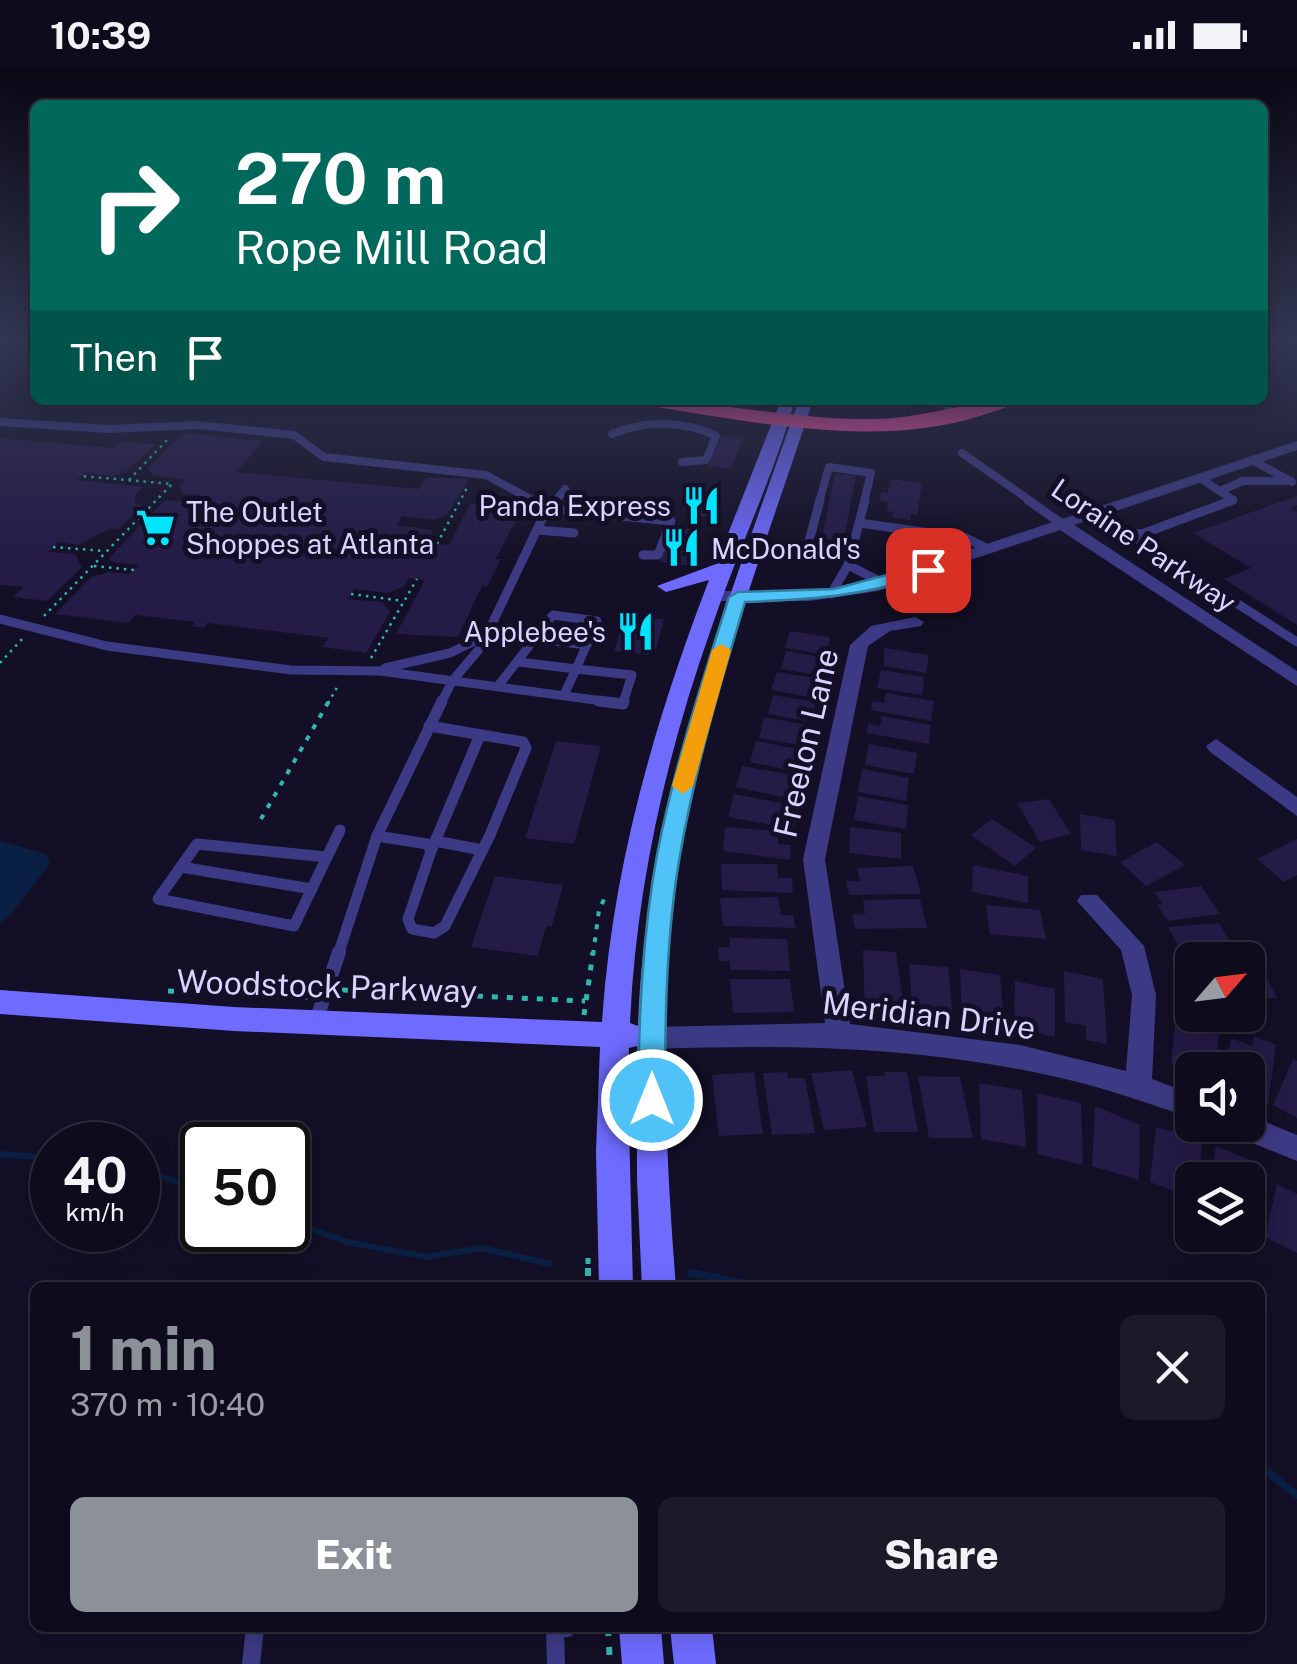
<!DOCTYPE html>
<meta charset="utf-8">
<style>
:root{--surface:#0e0b1c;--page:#1c1929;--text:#f1f3f6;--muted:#9b9ba3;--line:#2e2b3b;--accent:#8c9099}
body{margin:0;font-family:"Public Sans",sans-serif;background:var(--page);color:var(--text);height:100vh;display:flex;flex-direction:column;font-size:38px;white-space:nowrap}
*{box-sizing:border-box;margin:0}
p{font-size:32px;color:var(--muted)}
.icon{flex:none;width:55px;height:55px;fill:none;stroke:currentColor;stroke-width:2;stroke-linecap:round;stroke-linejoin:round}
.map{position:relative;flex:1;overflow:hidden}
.details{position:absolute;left:30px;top:1212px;width:1235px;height:350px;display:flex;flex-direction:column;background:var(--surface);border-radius:15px;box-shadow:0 5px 25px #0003,0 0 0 2px var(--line)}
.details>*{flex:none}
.banner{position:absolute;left:30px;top:30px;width:1238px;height:305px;border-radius:15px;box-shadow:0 5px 25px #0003,0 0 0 2px var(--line);background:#00695c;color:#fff;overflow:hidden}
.needle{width:65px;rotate:62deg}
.controls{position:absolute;left:1175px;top:872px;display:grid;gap:20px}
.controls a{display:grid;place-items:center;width:90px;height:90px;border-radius:15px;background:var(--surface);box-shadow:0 5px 25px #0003,0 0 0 2px var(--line);font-size:50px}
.speed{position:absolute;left:30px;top:1052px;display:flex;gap:20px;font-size:50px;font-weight:700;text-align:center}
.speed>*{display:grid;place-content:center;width:130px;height:130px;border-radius:50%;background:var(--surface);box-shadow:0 5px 25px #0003,0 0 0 2px var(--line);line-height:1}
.speed small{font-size:25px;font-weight:400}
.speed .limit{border:5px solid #111;border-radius:15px;background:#fff;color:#111}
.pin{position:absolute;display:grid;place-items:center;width:85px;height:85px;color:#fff;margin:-42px;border-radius:20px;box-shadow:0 5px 15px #0006}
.me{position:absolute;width:110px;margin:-55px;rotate:0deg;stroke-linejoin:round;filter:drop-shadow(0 0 8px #0008)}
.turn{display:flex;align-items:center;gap:35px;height:210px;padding:0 40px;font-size:45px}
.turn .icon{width:130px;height:130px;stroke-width:2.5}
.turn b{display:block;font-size:70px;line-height:85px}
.then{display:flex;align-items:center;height:95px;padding:0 40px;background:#0003;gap:20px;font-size:38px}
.round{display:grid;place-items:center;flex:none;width:105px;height:105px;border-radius:15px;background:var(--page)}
.overview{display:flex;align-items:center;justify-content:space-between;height:170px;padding:0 40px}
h1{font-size:60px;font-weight:800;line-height:75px;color:var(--accent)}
.primary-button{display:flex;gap:20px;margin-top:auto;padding:20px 40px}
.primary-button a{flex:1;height:115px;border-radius:15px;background:var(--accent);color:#fff;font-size:40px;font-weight:800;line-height:115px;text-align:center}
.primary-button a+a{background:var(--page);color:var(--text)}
.status{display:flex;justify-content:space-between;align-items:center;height:70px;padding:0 50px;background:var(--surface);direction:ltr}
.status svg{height:28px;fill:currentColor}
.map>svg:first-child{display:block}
.water{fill:#0a1f44}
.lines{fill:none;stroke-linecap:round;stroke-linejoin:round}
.stream-far1{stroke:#0a1f44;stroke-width:6}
.stream{stroke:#0a1f44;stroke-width:8}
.building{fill:#241b47}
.path-far3{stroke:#2fb8b0;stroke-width:2.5;stroke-dasharray:2.5 5;stroke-linecap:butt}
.path-far2{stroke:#2fb8b0;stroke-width:4;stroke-dasharray:5 8;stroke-linecap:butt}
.path-far1{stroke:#2fb8b0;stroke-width:5;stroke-dasharray:6 9;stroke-linecap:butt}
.path{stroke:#2fb8b0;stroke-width:6;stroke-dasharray:8 11;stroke-linecap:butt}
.service-far4{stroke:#3d3a85;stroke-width:8}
.service-far3{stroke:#3d3a85;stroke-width:9}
.service-far2{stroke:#3d3a85;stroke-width:11}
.service-far1{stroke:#3d3a85;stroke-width:14}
.service{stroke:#3d3a85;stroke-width:18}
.minor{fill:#3d3a85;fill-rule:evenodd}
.secondary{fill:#6f6bff;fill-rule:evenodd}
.motorway{fill:#ff4fa3;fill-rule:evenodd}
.route{fill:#4fc3f7;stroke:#337fa1;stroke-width:2.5}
.slow{fill:#f59e0b}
.labels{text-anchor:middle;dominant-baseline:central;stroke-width:10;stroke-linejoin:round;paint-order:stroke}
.far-poi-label{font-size:28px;fill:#d9d4ff;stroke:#130f26;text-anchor:end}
.far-street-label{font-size:28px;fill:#d9d4ff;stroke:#130f26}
.street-label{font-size:32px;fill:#d9d4ff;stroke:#130f26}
</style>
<div class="status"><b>10:39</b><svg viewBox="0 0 49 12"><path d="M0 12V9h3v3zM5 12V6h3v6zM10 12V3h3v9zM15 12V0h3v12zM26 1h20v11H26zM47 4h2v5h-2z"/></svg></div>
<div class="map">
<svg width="1297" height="1594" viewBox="0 0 1297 1594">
<rect width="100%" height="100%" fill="#130f26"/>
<!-- water -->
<path class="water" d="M0,771L46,784L50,794L11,844L0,853Z"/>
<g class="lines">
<!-- stream-far1 -->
<g class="stream-far1">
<path d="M0,1084L52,1088"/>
<path d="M138,1099L202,1120"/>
<path d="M288,1151L347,1172L427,1187L482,1178L550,1194"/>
</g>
<!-- stream -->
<g class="stream">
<path d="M691,1203L766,1218"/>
<path d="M1260,1396L1297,1425"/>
</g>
</g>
<!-- building -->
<g class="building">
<path d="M184,363L263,371L236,402L419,419L426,407L470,409L446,446L432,450L402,446L397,455L433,460L430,473L449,475L470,434L522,438L496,489H501L487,517L482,516L458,567L396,564L425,510L409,508L404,517L387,523L354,519L348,529L382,532L390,542L366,583L322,577L329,568L207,553L204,558L191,556L195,552L135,545L128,553L55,544L91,507L109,502L130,504L134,500L138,495L112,492L109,488L165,430L195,433L201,425L184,424L179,417L185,410L153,405L147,398Z"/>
<path d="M721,366L743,368L731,399L708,396Z"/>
<path d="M0,368L113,378L120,372L156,374L127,401L112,406L86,403L77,410L143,417L135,426V434L143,435L119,459L111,458L79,475L58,472L48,482L75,484L82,497L47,531L13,527L24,517L0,515Z"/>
<path d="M835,404L856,406L842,479L820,476Z"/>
<path d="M891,409L922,413L917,445L911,444L910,450L892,447L893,442L887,441L888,432L880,431L881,422L888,423Z"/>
<path d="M693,424L716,426L710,447L687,445Z"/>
<path d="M1297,426V435L1289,438L1297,442V555L1224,509L1251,498L1193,463Z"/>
<path d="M673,457L702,461L690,496L660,492Z"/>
<path d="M625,545L664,549L656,579H651L649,585L614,581Z"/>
<path d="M790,561L829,567V585L785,578Z"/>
<path d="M884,578L929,585L926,603L884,596Z"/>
<path d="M786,581L827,588L823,606L781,599Z"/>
<path d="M881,600L924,607L922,625L877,618Z"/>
<path d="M777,602L821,609L816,628L771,620Z"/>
<path d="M886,623L934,631L931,651L871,640L872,631L884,633Z"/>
<path d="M773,625L816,632L812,652L768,644Z"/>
<path d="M882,646L931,655L929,674L867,663L868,654L880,656Z"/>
<path d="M764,647L807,655V676L759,668Z"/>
<path d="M556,671L601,676L574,774L525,768Z"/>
<path d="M756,671L804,680L798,702L750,692Z"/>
<path d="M869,674L917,683L914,704L865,695Z"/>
<path d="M742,696L793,705L791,717L803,719L800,731L736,717Z"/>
<path d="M862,699L909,708L906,731L858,722Z"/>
<path d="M734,724L786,734L783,745L796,748L794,759L728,747Z"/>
<path d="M858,726L908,735L906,759L854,750Z"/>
<path d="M1049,729L1071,764L1040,772L1017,733Z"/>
<path d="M1080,744L1115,750L1117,786L1081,780Z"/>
<path d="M992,749L1036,778L1015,796L971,765Z"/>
<path d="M725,757L778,761V774L791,775L790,790L723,781Z"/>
<path d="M850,757L901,763V789L849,783Z"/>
<path d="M1297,769V805L1284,812L1257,789Z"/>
<path d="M1157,772L1185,795L1146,816L1120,792Z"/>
<path d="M721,794H777L778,808H792L793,823L722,820Z"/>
<path d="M973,795L1028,806V833L972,822Z"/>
<path d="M913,796L921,824L849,825L846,811H860L857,798Z"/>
<path d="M495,806L563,815L552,856H546L538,886L471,877Z"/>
<path d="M1201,816L1220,844L1168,851L1157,835L1162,834L1155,822Z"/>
<path d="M778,827L781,845H793L796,858L723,856L720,828Z"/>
<path d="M920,829L927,858L855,859L852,845L865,844L863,830Z"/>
<path d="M986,835L1040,840L1046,869L990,864Z"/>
<path d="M1219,853L1237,884L1185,888L1168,857Z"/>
<path d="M730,868L787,869L790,901L730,900V891H719L718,877H730Z"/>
<path d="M863,880L896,882L903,933L883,932L885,945L865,944Z"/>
<path d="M909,894L948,897L953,948L913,944Z"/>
<path d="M1248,895H1260L1277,928H1248Z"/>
<path d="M960,899L1000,905L1004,955L962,949Z"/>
<path d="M1064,901L1103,909L1107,974L1086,970V956L1065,952Z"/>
<path d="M730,909H790L794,942L733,943Z"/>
<path d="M1015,911L1055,919V967L1014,958Z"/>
<path d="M1176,948L1219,962L1216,1000H1190L1171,993Z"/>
<path d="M1254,966L1276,975L1268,1034L1248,1025V1000H1226L1231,968L1252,976Z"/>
<path d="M1293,989L1297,991V1048L1273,1035Z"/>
<path d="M852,1000L867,1057L824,1060L811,1003Z"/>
<path d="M754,1002L763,1064L719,1066L712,1005Z"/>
<path d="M787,1002L788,1008H805L815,1063L772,1065L763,1003Z"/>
<path d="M884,1002H907L918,1062H874L866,1006H885Z"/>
<path d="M918,1006L960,1007L973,1068H929Z"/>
<path d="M979,1013L1022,1020L1026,1077L981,1069Z"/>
<path d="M1037,1023L1081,1033L1083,1095L1037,1084Z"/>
<path d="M1095,1036L1140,1055L1139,1110L1092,1096Z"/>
<path d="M1156,1057L1202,1069L1199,1110H1192V1128L1150,1112Z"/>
<path d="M1216,1076L1263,1095L1256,1152L1248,1149V1110H1210Z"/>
<path d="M1277,1114L1297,1124V1183L1265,1167Z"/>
</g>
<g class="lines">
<!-- path-far3 -->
<g class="path-far3">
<path d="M129,410L167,370"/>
<path d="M437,474L468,416"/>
<path d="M53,477L105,481"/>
<path d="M94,496L134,500"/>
<path d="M351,524L403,531"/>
<path d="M44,546L172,414L81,406"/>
<path d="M371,588L417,509"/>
<path d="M0,593L24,567"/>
<path d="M328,633L339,614"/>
</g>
<!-- path-far2 -->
<g class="path-far2">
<path d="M261,749L329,631"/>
<path d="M593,885L599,840L607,823"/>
</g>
<!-- path-far1 -->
<g class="path-far1">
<path d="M342,920L585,931"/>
<path d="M168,921L308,927"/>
<path d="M584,945L593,882"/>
<path d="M588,1188V1200"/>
</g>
<!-- path -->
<g class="path">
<path d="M588,1198V1209"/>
<path d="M608,1558L610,1594"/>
</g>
<!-- service-far4 -->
<g class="service-far4">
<path d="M949,330L946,335L954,346"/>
<path d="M0,352L108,359L198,355L294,365L324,387L486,405L536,432"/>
<path d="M612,364C645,350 683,350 716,366L706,390L682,392"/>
<path d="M962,383L1032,432"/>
<path d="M1252,390L1292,412"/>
<path d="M1200,408L1233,430L1226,432"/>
<path d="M1220,421L1243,411H1291"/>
<path d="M555,432L565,419"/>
<path d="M819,432L829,397L871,403L864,432"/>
</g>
<!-- service-far3 -->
<g class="service-far3">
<path d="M820,430L807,479L850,487"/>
<path d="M1028,430L1062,454"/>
<path d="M550,439L671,451L658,485H643"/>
<path d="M548,442L557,430"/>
<path d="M1095,443L1127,463L1142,464L1233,430"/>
<path d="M859,453L865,430"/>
<path d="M537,460L574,463"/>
<path d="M1127,463L1297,572"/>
<path d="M848,495L885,514"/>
<path d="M831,524L848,495L859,453L966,468L988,479"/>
<path d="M0,549L107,576L291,600L380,601L617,633"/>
<path d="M537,569L587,575"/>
<path d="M518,592L576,599L564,625"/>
<path d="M385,598L450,583L485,566"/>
<path d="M498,616L553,545L597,551L576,599L632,605L623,633"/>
<path d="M441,633L453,610L481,577L542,449L533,430"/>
</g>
<!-- service-far2 -->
<g class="service-far2">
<path d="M599,631L623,634L624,631"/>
<path d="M377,766L427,774L431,781L408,849L412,859L434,863L445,856L490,765L526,678L523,672L429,656"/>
<path d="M435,771L482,780"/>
<path d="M197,774L327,787L294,856L158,829Z"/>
<path d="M431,781L480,665"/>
<path d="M327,787L340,760"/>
<path d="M181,797L312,819"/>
<path d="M338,885L377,766L442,631"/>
</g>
<!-- service-far1 -->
<path class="service-far1" d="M316,951L339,882"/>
<!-- service -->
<g class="service">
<path d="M251,1594L255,1558"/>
<path d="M556,1594L555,1559L567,1558"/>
</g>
<!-- minor -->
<g class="minor">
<path d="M1297,371V380L1074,455L1297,601V616L1060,460L878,521L809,531H713L704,526L713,521H809L875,511Z"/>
<path d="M915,547L924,552L921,556L890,561L868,576L825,789L850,954L1020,975L1126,1001L1132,925L1121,880L1077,831L1081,825H1097L1144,876L1156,925L1152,1009L1192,1024V1048C1149,1034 1106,1018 1061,1008C923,976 792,974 651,979L642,976L638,968L642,960L651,957L825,953L803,789L850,575L871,556Z"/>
<path d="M1216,669L1297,727V746L1209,681L1206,676Z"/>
<path d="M1248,1045L1297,1065V1091L1230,1064L1226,1055H1248Z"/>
</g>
<!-- secondary -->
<g class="secondary">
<path d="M781,330H795C773,408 737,482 711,559C666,686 636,818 630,953L638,956C646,736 727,535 799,330H813C764,480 705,630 680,787C658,930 665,1074 676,1218H642L637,1110V976L629,978L628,1012L633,1218H599L596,1081L600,977L234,961L0,944V920L234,937L602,952C612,799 654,653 709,510L666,522L657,516L716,494Z"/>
<path d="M619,1558H661L664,1594H622Z"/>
<path d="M670,1558H712L716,1594H674Z"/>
</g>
<!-- motorway -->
<path class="motorway" d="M634,330C714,330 793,350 873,349C923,349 969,330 1018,330C1009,338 995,341 983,345C875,380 752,351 643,335Z"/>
</g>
<!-- sky -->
<linearGradient id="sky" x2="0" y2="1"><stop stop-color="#0a0815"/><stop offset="0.55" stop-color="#333752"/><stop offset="1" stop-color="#333752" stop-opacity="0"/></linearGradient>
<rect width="1297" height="494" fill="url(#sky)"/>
<!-- route -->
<path class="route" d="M928,494L937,500L934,503C864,526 819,529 745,532C720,615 695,699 680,785C666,865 665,948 665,1030L661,1039L652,1042L642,1039L638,1030C639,948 642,866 657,785C674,697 702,612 729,527L738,522L834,519Z"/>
<!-- slow -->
<path class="slow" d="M721,574L731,580L693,716L683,724L672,716L712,580Z"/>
<!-- icons -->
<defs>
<symbol id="restaurant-bare" viewBox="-9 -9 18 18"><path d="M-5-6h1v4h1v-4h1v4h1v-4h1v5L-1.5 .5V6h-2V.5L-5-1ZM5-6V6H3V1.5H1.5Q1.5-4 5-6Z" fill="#00e5ff" stroke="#130f26" stroke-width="2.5" paint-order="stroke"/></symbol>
<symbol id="supermarket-bare" viewBox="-9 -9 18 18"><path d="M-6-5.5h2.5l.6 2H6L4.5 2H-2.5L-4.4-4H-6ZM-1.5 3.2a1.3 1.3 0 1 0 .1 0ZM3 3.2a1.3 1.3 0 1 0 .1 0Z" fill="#00e5ff" stroke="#130f26" stroke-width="2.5" paint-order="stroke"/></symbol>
</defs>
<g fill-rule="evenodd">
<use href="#restaurant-bare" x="674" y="408" width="55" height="55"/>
<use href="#supermarket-bare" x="128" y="430" width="55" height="55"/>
<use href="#restaurant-bare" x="654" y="450" width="55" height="55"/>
<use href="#restaurant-bare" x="608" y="534" width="55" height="55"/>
</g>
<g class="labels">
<!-- far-poi labels -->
<g class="far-poi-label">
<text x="671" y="435">Panda Express</text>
<text x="186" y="441" text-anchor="start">The Outlet<tspan x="186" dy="32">Shoppes at Atlanta</tspan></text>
<text x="711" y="478" text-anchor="start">McDonald's</text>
<text x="606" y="561">Applebee's</text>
</g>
<!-- far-street labels -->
<g class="far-street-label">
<text transform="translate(1144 475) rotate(34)">Loraine Parkway</text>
</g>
<!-- street labels -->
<g class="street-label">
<text transform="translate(806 673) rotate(-77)">Freelon Lane</text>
<text transform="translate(327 916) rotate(2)">Woodstock Parkway</text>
<text transform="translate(929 945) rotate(7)">Meridian Drive</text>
</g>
</g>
</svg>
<div class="controls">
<a><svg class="needle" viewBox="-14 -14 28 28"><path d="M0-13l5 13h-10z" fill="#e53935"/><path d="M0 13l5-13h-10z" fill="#9b9ba3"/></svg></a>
<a><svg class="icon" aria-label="sound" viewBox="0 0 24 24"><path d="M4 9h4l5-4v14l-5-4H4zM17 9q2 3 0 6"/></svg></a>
<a><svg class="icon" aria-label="layers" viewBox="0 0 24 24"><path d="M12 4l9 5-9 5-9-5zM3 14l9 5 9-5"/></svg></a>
</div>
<div class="speed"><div>40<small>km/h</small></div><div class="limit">50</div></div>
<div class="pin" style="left:928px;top:500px;background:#d93025"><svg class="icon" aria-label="arrive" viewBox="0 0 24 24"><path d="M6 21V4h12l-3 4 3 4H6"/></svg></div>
<svg class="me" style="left:652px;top:1030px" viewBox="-20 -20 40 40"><circle r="17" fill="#4fc3f7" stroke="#fff" stroke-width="3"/><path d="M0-11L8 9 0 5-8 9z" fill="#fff"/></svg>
<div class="banner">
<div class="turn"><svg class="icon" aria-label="right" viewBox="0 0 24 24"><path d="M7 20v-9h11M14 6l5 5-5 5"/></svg><div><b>270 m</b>Rope Mill Road</div></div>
<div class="then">Then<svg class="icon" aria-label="arrive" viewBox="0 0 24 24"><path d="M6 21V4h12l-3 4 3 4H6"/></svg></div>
</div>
<section class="details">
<div class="overview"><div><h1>1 min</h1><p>370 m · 10:40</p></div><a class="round"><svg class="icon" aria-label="close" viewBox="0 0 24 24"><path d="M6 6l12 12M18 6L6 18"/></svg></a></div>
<div class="primary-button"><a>Exit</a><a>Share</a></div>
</section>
</div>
